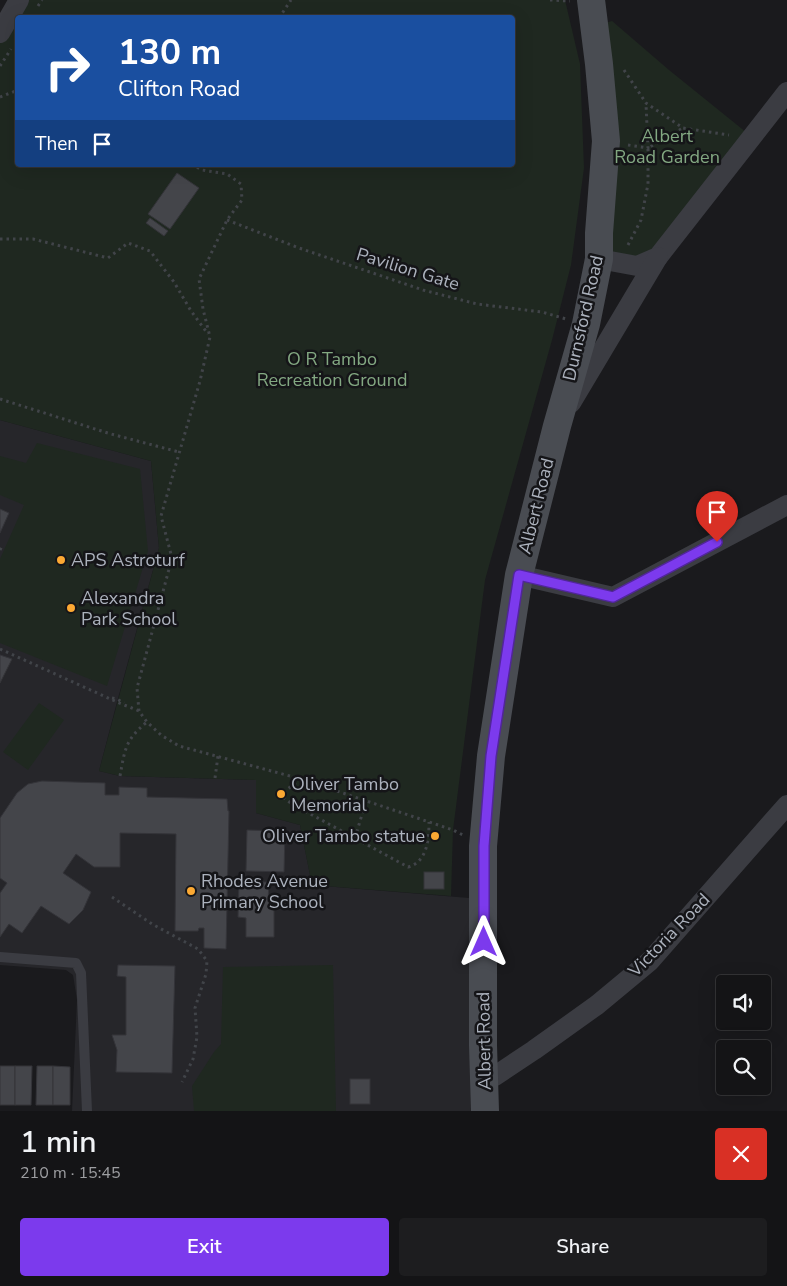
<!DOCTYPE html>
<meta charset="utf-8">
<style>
:root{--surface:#141416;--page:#1d1d1f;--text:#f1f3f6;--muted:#9d9ea1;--line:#333335;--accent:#7c3aed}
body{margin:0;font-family:"Nunito Sans",sans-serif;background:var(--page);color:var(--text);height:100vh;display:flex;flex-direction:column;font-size:19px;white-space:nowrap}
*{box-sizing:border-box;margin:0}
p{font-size:16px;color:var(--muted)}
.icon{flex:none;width:28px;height:28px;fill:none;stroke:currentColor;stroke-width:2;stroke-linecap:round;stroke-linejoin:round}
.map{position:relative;height:1111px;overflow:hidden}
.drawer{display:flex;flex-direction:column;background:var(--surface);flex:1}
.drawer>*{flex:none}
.banner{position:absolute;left:15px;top:15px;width:500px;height:152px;border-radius:5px;box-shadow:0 5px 20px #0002,0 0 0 1px var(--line);background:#1a4fa0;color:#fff;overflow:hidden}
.controls{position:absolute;left:716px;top:975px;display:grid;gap:10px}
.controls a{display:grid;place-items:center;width:55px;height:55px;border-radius:5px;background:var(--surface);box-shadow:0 5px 20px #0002,0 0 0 1px var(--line);font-size:25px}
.pin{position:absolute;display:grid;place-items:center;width:42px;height:42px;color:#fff;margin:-51px -21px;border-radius:50% 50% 50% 0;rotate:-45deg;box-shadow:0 0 5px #0007}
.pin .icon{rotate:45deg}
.me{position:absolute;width:55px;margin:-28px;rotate:0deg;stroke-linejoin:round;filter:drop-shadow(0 0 4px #0008)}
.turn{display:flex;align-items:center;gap:18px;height:105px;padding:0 20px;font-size:22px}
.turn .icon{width:65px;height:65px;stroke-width:2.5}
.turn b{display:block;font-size:35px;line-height:42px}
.then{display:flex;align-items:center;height:48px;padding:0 20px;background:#0003;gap:10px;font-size:19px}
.round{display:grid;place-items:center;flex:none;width:52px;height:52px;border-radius:5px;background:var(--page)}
.head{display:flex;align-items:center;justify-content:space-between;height:85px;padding:0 20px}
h1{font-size:30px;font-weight:600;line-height:38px}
.primary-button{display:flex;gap:10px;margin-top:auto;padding:10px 20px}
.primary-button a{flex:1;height:58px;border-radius:5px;background:var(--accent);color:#fff;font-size:20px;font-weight:600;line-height:58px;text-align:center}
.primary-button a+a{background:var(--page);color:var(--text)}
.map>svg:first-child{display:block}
.built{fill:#26262a}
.green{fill:#1f2820;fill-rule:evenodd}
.building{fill:#44454a;stroke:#343439}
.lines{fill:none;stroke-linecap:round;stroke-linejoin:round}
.path{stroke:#414449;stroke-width:3;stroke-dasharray:2.5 4;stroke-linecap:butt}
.service{stroke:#3b3c42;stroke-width:10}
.minor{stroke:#3b3c42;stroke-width:20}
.secondary{stroke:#494c52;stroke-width:28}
.route-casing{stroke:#51269a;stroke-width:12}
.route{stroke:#7c3aed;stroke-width:9}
.poi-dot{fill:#fca933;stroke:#151518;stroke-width:2}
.labels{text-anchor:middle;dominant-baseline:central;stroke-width:5;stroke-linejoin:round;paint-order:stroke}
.park-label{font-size:18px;fill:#83a882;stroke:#151518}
.street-label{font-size:18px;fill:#acb2bd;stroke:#151518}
.poi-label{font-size:18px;fill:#acb2bd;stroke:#151518;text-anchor:start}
</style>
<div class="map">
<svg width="787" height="1111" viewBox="0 0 787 1111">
<rect width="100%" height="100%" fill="#1a1a1d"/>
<!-- built -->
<path class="built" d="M0,420L151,461L159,548L117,702L99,771L120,776L257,780L256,813L300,825L312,885L469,898L471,1111H72L77,1000L73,975L66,970L0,965Z"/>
<!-- green -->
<g class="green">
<path d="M19,0H565L580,64L584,168L571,265L552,340L485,580L453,830L451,896L312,885L300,825L256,813V780L120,776L99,771L159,548L151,461L0,420V33ZM18,18H512V165H18Z"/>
<path d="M612,21L669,70L752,137L658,257L599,259L595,26Z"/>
<path d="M37,443L140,469L148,551L107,686L0,643V559L24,505L0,495V456L26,463Z"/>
<path d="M39,703L64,720L28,770L3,752Z"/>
<path d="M333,965L336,1111H194L192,1086L214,1052L221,1044L223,967Z"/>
</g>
<!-- building -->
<g class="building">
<path d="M177,173L199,188L170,229L148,214Z"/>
<path d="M150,218L168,231L164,236L146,223Z"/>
<path d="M0,509L9,513L0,533Z"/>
<path d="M0,655L12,659L0,683Z"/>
<path d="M42,781L105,783V795H119V787L147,788V797L227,799L228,811H229L226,949L204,948V928H199L198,931H175L176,834L120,833V867H94L76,854L63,873L91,892L83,910L69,924L41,906L22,933L9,924L0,937V893L7,883L0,878V818L17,793L28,784Z"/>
<path d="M247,830L285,831L284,872L246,871Z"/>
<rect x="424" y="872" width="20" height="17"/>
<path d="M239,882H269L268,902H274V937H246V918L238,917Z"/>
<path d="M118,965L175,966L172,1073L116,1072L117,1050L112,1035H126V977L117,976Z"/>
<rect x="0" y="1066" width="15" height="39"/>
<path d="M15,1066H32L31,1105H15Z"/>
<path d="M37,1066H53V1105H36Z"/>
<path d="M53,1066L70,1067V1105H53Z"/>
<rect x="350" y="1079" width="20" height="25"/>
</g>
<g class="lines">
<!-- path -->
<g class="path">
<path d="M550,0L570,1"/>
<path d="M38,6L42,0"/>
<path d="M279,18L291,0"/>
<path d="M0,66L11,49"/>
<path d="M624,70L646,103L683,128L729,135"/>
<path d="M0,97L18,90"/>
<path d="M628,145L648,148L646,104"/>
<path d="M227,220L299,248L423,290L477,304L542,312L566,319"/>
<path d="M0,239H33L108,258L128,243L150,251L174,282L191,311L208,334"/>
<path d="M628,245L641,220L648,184V148L683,128"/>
<path d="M0,399L111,434L179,452"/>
<path d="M0,550L2,546"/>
<path d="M0,649L117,702L139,711L147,722L161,735L179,746L301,779L453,830L463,835"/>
<path d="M112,698L117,699L124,703"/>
<path d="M139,711L137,688L172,558L161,516L200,381L210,337L203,309L199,279L227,220L242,200L241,184L227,174L202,170L193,165"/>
<path d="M120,776C125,749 125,740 147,722"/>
<path d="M215,778L218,756"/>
<path d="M301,779L285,791L284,798L292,804L408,867C427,862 429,840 429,822"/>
<path d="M355,838L366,801"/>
<path d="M112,897L152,924L198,949L207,961L206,974L195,1008L197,1037L193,1059L182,1082"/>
</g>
<!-- service -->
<path class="service" d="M0,957L76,963L81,973L87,1111"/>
<!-- minor -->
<g class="minor">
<path d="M0,33L19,0"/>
<path d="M599,259L637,266L658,257L787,92"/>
<path d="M571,403L658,257"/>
<path d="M519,575L613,597L787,505"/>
<path d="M485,1078L495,1076L534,1050L597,1005L650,961L787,805"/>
</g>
<!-- secondary -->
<path class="secondary" d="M485,1111L483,1045V846L491,756L519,575L557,426L586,324L599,259V233L606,141L599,64L591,0"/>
</g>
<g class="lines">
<defs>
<path id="route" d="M484,942V846L491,756L519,575L613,597L717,542"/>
</defs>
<!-- route casing -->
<use href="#route" class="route-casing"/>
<!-- route -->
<use href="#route" class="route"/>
</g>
<!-- markers -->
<g class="poi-dot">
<circle cx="61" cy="560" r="5"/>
<circle cx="71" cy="608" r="5"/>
<circle cx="281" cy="794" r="5"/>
<circle cx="435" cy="836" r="5"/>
<circle cx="191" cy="891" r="5"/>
</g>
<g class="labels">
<!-- park labels -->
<g class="park-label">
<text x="667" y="136">Albert<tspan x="667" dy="21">Road Garden</tspan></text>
<text x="332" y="359">O R Tambo<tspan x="332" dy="21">Recreation Ground</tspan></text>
</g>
<!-- street labels -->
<g class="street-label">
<text transform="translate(408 269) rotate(17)">Pavilion Gate</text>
<text transform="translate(583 318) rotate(-77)">Durnsford Road</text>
<text transform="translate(536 506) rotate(-76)">Albert Road</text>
<text transform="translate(669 935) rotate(-46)">Victoria Road</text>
<text transform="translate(484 1041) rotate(-91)">Albert Road</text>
</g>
<!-- poi labels -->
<g class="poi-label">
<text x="71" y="560">APS Astroturf</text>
<text x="81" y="598">Alexandra<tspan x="81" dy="21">Park School</tspan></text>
<text x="291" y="784">Oliver Tambo<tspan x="291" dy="21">Memorial</tspan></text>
<text x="425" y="836" text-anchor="end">Oliver Tambo statue</text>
<text x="201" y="881">Rhodes Avenue<tspan x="201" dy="21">Primary School</tspan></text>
</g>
</g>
</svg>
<div class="controls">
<a><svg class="icon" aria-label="sound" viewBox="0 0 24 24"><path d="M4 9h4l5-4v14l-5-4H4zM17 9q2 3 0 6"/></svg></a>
<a><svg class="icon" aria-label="search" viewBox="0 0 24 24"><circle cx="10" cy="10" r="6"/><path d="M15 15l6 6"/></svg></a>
</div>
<div class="pin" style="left:717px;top:542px;background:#d93025"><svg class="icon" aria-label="arrive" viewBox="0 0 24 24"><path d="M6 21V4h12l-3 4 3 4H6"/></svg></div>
<svg class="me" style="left:484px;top:942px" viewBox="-20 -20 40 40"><path d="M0-17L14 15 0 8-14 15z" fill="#7c3aed" stroke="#fff" stroke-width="4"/></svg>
<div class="banner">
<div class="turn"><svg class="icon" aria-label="right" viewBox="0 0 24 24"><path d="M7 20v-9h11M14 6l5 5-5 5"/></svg><div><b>130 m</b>Clifton Road</div></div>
<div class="then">Then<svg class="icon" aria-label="arrive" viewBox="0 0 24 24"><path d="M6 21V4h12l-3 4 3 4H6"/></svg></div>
</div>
</div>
<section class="drawer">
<div class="head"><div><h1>1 min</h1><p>210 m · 15:45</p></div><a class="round" style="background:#d93025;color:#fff"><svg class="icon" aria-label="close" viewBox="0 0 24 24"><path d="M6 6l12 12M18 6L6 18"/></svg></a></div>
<div class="primary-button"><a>Exit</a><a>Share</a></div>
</section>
